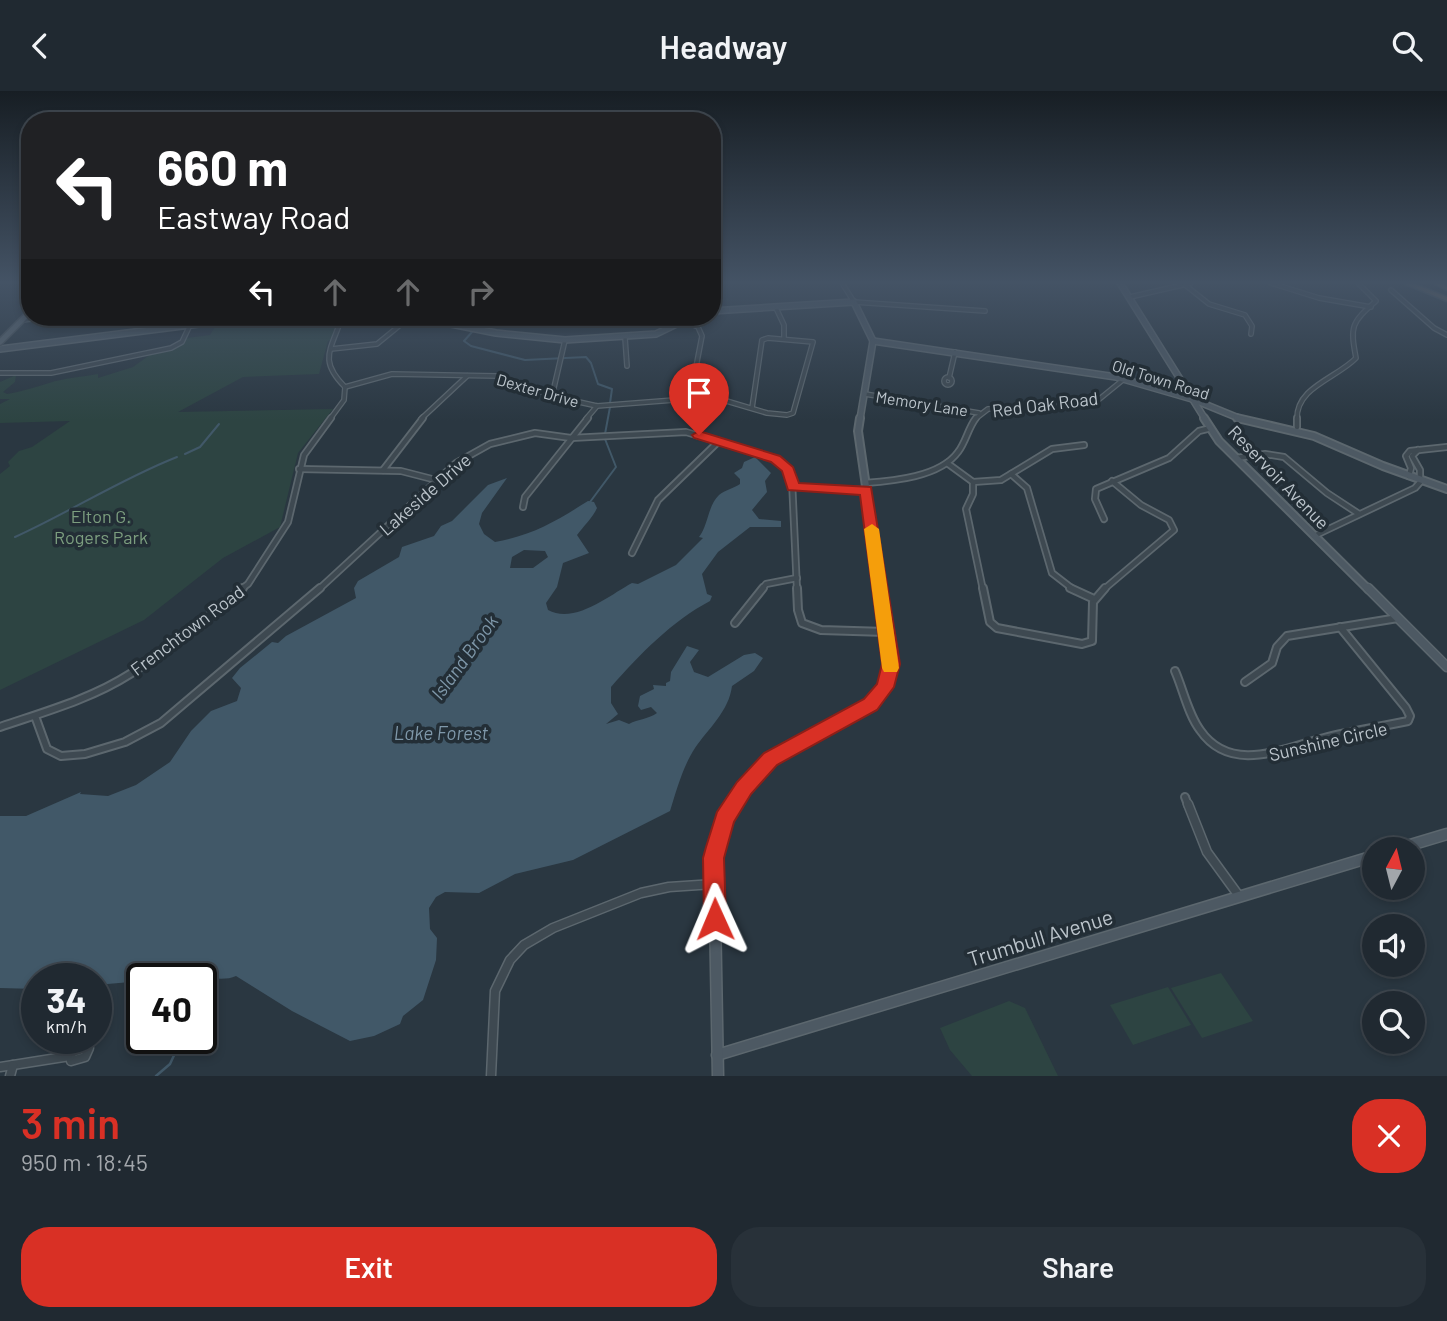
<!DOCTYPE html>
<meta charset="utf-8">
<style>
:root{--surface:#202931;--page:#283139;--text:#f1f3f6;--muted:#a2a6ab;--line:#3d454d;--accent:#d93025}
body{margin:0;font-family:Barlow,sans-serif;background:var(--page);color:var(--text);height:100vh;display:flex;flex-direction:column;font-size:26px;white-space:nowrap}
*{box-sizing:border-box;margin:0}
p{font-size:23px;color:var(--muted)}
.icon{flex:none;width:38px;height:38px;fill:none;stroke:currentColor;stroke-width:2;stroke-linecap:round;stroke-linejoin:round}
.map{position:relative;height:985px;overflow:hidden}
.sheet{display:flex;flex-direction:column;background:var(--surface);flex:1}
.sheet>*{flex:none}
.hud{position:absolute;left:21px;top:21px;width:700px;height:214px;border-radius:28px;box-shadow:0 4px 10px #0003,0 0 0 2px var(--line);background:#202124;color:#fff;overflow:hidden}
.needle{width:46px;rotate:7deg}
.tools{position:absolute;left:1362px;top:746px;display:grid;gap:14px}
.tools a{display:grid;place-items:center;width:63px;height:63px;border-radius:50%;background:var(--surface);box-shadow:0 4px 10px #0003,0 0 0 2px var(--line);font-size:35px}
.speed{position:absolute;left:21px;top:872px;display:flex;gap:14px;font-size:35px;font-weight:700;text-align:center}
.speed>*{display:grid;place-content:center;width:91px;height:91px;border-radius:50%;background:var(--surface);box-shadow:0 4px 10px #0003,0 0 0 2px var(--line);line-height:1}
.speed small{font-size:18px;font-weight:400}
.speed .limit{border:4px solid #111;border-radius:10px;background:#fff;color:#111}
.pin{position:absolute;display:grid;place-items:center;width:60px;height:60px;color:#fff;margin:-72px -30px;border-radius:50% 50% 50% 0;rotate:-45deg;box-shadow:0 0 7px #0007}
.pin .icon{rotate:45deg}
.me{position:absolute;width:77px;margin:-38px;rotate:359deg;stroke-linejoin:round;filter:drop-shadow(0 0 5px #0008)}
.turn{display:flex;align-items:center;gap:24px;height:147px;padding:0 21px;font-size:32px}
.turn .icon{width:91px;height:91px;stroke-width:2.5}
.turn b{display:block;font-size:49px;line-height:60px}
.lanes{display:flex;align-items:center;height:66px;padding:0 21px;background:#0003;justify-content:center;gap:35px;direction:ltr}
.lanes .off{opacity:.35}
.round{display:grid;place-items:center;flex:none;width:74px;height:74px;border-radius:28px;background:var(--page)}
.headline{display:flex;align-items:center;justify-content:space-between;height:119px;padding:0 21px}
h1{font-size:42px;font-weight:600;line-height:52px;color:var(--accent)}
.action{display:flex;gap:14px;margin-top:auto;padding:14px 21px}
.action a{flex:1;height:80px;border-radius:28px;background:var(--accent);color:#fff;font-size:28px;font-weight:600;line-height:80px;text-align:center}
.action a+a{background:var(--page);color:var(--text)}
header{display:flex;justify-content:space-between;align-items:center;height:91px;padding:0 21px;background:var(--surface);font-size:32px;font-weight:600}
.map>svg:first-child{display:block}
.green{fill:#2d4442}
.water{fill:#415868;fill-rule:evenodd}
.lines{fill:none;stroke-linecap:round;stroke-linejoin:round}
.stream-far1{stroke:#415868;stroke-width:2}
.stream{stroke:#415868;stroke-width:2.5}
.street-far3-casing{stroke:#5c676e;stroke-width:6}
.street-far2-casing{stroke:#5c676e;stroke-width:8}
.street-far1-casing{stroke:#5c676e;stroke-width:10}
.street-casing{stroke:#5c676e;stroke-width:11}
.secondary-far3-casing{stroke:#5c676e;stroke-width:8}
.secondary-far2-casing{stroke:#5c676e;stroke-width:10}
.secondary-far1-casing{stroke:#5c676e;stroke-width:11}
.secondary-casing{stroke:#5c676e;stroke-width:13}
.primary-casing{stroke:#48525a;stroke-width:8}
.highway-casing{stroke:#49545b;stroke-width:3}
.street-far3{stroke:#3e4951;stroke-width:3.5}
.street-far2{stroke:#3e4951;stroke-width:4.5}
.street-far1{stroke:#3e4951;stroke-width:6}
.street{stroke:#3e4951;stroke-width:8}
.secondary-far3{stroke:#4d5963;stroke-width:5}
.secondary-far2{stroke:#4d5963;stroke-width:6}
.secondary-far1{stroke:#4d5963;stroke-width:8}
.secondary{stroke:#4d5963;stroke-width:10}
.primary{stroke:#5c6871;stroke-width:5}
.highway{fill:#76685c;fill-rule:evenodd}
.route{fill:#d93025;stroke:#8d1f18;stroke-width:2}
.slow{fill:#f59e0b}
.labels{text-anchor:middle;dominant-baseline:central;stroke-width:7;stroke-linejoin:round;paint-order:stroke}
.far-street-label{font-size:16px;fill:#bbc4cb;stroke:#232e36}
.street-label{font-size:18px;fill:#bbc4cb;stroke:#232e36}
.park-label{font-size:18px;fill:#7c9e7f;stroke:#232e36}
.water-label{font-size:19px;font-style:italic;fill:#7f98aa;stroke:#232e36}
.near-street-label{font-size:21px;fill:#bbc4cb;stroke:#232e36}
</style>
<header><svg class="icon" aria-label="back" viewBox="0 0 24 24"><path d="M15 5l-7 7 7 7"/></svg>Headway<svg class="icon" aria-label="search" viewBox="0 0 24 24"><circle cx="10" cy="10" r="6"/><path d="M15 15l6 6"/></svg></header>
<div class="map">
<svg width="1447" height="985" viewBox="0 0 1447 985">
<rect width="100%" height="100%" fill="#2a3741"/>
<!-- green -->
<g class="green">
<path d="M255,226H340L333,248L328,250L319,283L243,286L178,321L333,318L298,362L280,436L223,467L144,529L0,599V383L10,375L8,371L19,360L32,356L70,330L0,332V313L10,308H0V291L16,284L15,291L3,301L7,303C21,301 35,296 49,292C64,287 82,286 98,283V287L133,276L151,263L175,257L187,247L210,244L218,231Z"/>
<path d="M1221,882L1253,930L1202,947L1171,897Z"/>
<path d="M1168,896L1191,934L1133,954L1110,914Z"/>
<path d="M1009,910L1025,917L1058,985H972L950,959L940,937Z"/>
</g>
<!-- water -->
<path class="water" d="M755,366L771,382L765,390L767,401L752,419L759,428L781,430V436H750L718,461L702,483L707,503L712,505L710,510C672,530 640,563 611,596V612L618,623L606,633L619,629L629,633C638,628 649,628 657,622L651,616L641,619L638,615L640,605L654,598L653,594L666,595V592L670,590L671,581L687,555L699,559L690,571L694,581L708,586L744,564L755,562L763,567L754,580L732,595C729,620 708,638 695,657C683,675 676,701 670,720L573,769L515,783L479,802L445,801L436,806L429,817L430,838L437,847L436,869L423,909L403,925L400,933L374,945L350,950L292,920L236,885C224,891 205,885 191,887L190,884L142,887V890L96,894V887H37V898L0,897V725H26L81,701L80,703L108,705L136,694L170,671L191,640L211,620L237,610L241,597L232,587L240,577L272,551L278,552L286,545L356,507L354,497L358,490L399,466L402,456L434,445L441,435L452,430L488,394L507,387L482,422L479,433L484,443L495,451C534,444 556,430 588,410L594,411L597,417C593,426 583,436 577,444L589,462L563,472L557,496L546,512L548,519C575,534 611,503 632,492L638,493L676,474L703,447L699,446C708,435 708,414 719,404C725,399 734,397 740,393V388L734,382L742,377L744,371ZM524,459L545,460L548,466L533,477H510L512,466Z"/>
<g class="lines">
<!-- stream-far1 -->
<g class="stream-far1">
<path d="M470,226L478,230L475,234"/>
<path d="M472,241L464,250L471,255L525,269L586,266L591,272L598,293L612,298L610,312"/>
<path d="M605,343L610,316"/>
<path d="M185,363L200,356L219,333"/>
<path d="M590,411L616,376L605,348"/>
<path d="M15,446C70,421 121,388 177,366"/>
</g>
<!-- stream -->
<g class="stream">
<path d="M201,908L212,886"/>
<path d="M156,985L170,973L182,947"/>
</g>
<defs>
<g id="street-far3">
<path d="M842,192L854,211L985,220"/>
<path d="M1271,192L1319,207L1371,216"/>
<path d="M1184,193L1209,213L1245,224L1252,235L1251,243"/>
<path d="M1391,199L1434,237L1447,244"/>
<path d="M1130,206L1191,192"/>
<path d="M776,217L784,234V248"/>
<path d="M22,229L51,226"/>
<path d="M684,230L698,236L702,245L690,307"/>
<path d="M625,247L627,275"/>
<path d="M331,258L377,253L410,226"/>
<path d="M0,282H51L171,257L182,251L190,234"/>
<circle cx="948" cy="290" r="4"/>
<path d="M949,287L955,261"/>
<path d="M345,296L392,283L497,285L552,305L597,315L713,306L767,322L787,324L793,322L813,251L768,247L762,249L752,317"/>
<path d="M865,303L979,322"/>
<path d="M552,305L565,249"/>
<path d="M330,328L344,309L345,296C318,269 331,259 342,226"/>
<path d="M421,328L467,285"/>
<path d="M586,328L597,315"/>
<path d="M975,328L988,318L1097,310L1124,288"/>
<path d="M1297,328C1296,296 1337,287 1356,267C1350,235 1351,232 1376,210L1358,192"/>
</g>
<g id="street-far2">
<path d="M1297,327V336"/>
<path d="M1418,359L1412,365L1420,379V389"/>
<path d="M1236,367L1265,363L1284,366L1327,402L1359,423"/>
<path d="M947,372L973,391V403L966,418L983,499"/>
<path d="M299,378L401,380L436,389"/>
<path d="M383,379L423,327"/>
<path d="M1011,383L1027,397L1052,482L1074,499"/>
<path d="M1409,385L1411,377L1406,365L1410,360L1447,356"/>
<path d="M973,391L1001,389L1052,358L1084,354"/>
<path d="M865,392C893,390 940,386 958,361C966,351 968,337 976,327"/>
<path d="M793,396L866,399"/>
<path d="M523,416L525,406L588,327"/>
<path d="M1104,428L1095,408L1096,398L1169,367L1199,340L1211,337"/>
<path d="M1314,445L1415,397L1422,389"/>
<path d="M632,462L658,409L719,350"/>
<path d="M240,499L248,493L288,431L304,364L331,327"/>
<path d="M318,499L456,372L490,353L535,342L571,347L686,341L775,368L788,379L792,389L797,499"/>
<path d="M761,499L766,493L797,487"/>
<path d="M1103,499L1174,439L1169,429L1141,414L1112,390"/>
</g>
<g id="street-far1">
<path d="M797,497L798,519L802,532L821,539L886,541"/>
<path d="M983,497L990,531L997,537L1082,553L1092,550L1093,511L1105,497"/>
<path d="M1070,497L1094,508"/>
<path d="M735,532L763,497"/>
<path d="M1175,580C1183,598 1188,623 1200,639C1231,684 1284,657 1324,647C1351,640 1380,636 1408,630L1410,625L1406,617L1340,536"/>
<path d="M1245,591L1272,572L1277,556L1287,545L1398,527"/>
<path d="M35,625L47,658L61,665L85,663L125,651L161,632L320,497"/>
<path d="M0,636C44,621 91,608 130,583C170,558 206,527 243,497"/>
<path d="M1185,706L1188,714"/>
</g>
<g id="street">
<path d="M1188,713L1207,761L1239,805"/>
<path d="M87,952L89,957L85,966L71,970L70,965L77,955Z"/>
<path d="M0,976L70,965"/>
<path d="M10,985L13,974"/>
<path d="M491,985L495,900L510,869L524,854L553,837L641,802L669,796L714,793"/>
</g>
<g id="secondary-far3">
<path d="M1120,192L1205,328"/>
<path d="M712,220L854,211L873,250"/>
<path d="M416,226L496,242L565,249L656,243L691,226"/>
<path d="M873,250L1116,286L1192,308L1241,328"/>
<path d="M0,258L254,226"/>
<path d="M860,328L873,250"/>
</g>
<g id="secondary-far2">
<path d="M860,327L858,340L881,499"/>
<path d="M1204,327L1219,350L1369,499"/>
<path d="M1237,327L1314,345L1383,375L1447,398"/>
</g>
<g id="secondary-far1">
<path d="M1368,497L1447,576"/>
<path d="M734,714C743,698 755,680 770,668C801,644 883,625 889,583C893,555 885,525 881,497"/>
</g>
<g id="secondary">
<path d="M1397,758L1447,743"/>
<path d="M717,964L1374,765"/>
<path d="M718,985L714,767L720,739L735,713"/>
</g>
<path id="primary" d="M0,251L30,221"/>
<g id="highway">
<path d="M1403,192H1412L1447,206V210Z"/>
<path d="M1433,192H1441L1447,195V199Z"/>
</g>
</defs>
<!-- street-far3 casing -->
<use href="#street-far3" class="street-far3-casing"/>
<!-- street-far2 casing -->
<use href="#street-far2" class="street-far2-casing"/>
<!-- street-far1 casing -->
<use href="#street-far1" class="street-far1-casing"/>
<!-- street casing -->
<use href="#street" class="street-casing"/>
<!-- secondary-far3 casing -->
<use href="#secondary-far3" class="secondary-far3-casing"/>
<!-- secondary-far2 casing -->
<use href="#secondary-far2" class="secondary-far2-casing"/>
<!-- secondary-far1 casing -->
<use href="#secondary-far1" class="secondary-far1-casing"/>
<!-- secondary casing -->
<use href="#secondary" class="secondary-casing"/>
<!-- primary casing -->
<use href="#primary" class="primary-casing"/>
<!-- highway casing -->
<use href="#highway" class="highway-casing"/>
<!-- street-far3 -->
<use href="#street-far3" class="street-far3"/>
<!-- street-far2 -->
<use href="#street-far2" class="street-far2"/>
<!-- street-far1 -->
<use href="#street-far1" class="street-far1"/>
<!-- street -->
<use href="#street" class="street"/>
<!-- secondary-far3 -->
<use href="#secondary-far3" class="secondary-far3"/>
<!-- secondary-far2 -->
<use href="#secondary-far2" class="secondary-far2"/>
<!-- secondary-far1 -->
<use href="#secondary-far1" class="secondary-far1"/>
<!-- secondary -->
<use href="#secondary" class="secondary"/>
<!-- primary -->
<use href="#primary" class="primary"/>
<!-- highway -->
<use href="#highway" class="highway"/>
</g>
<!-- sky -->
<linearGradient id="sky" x2="0" y2="1"><stop stop-color="#171e24"/><stop offset="0.58" stop-color="#445365"/><stop offset="1" stop-color="#445365" stop-opacity="0"/></linearGradient>
<rect width="1447" height="330" fill="url(#sky)"/>
<!-- route -->
<path class="route" d="M699,340L780,365L793,376L799,392L871,396L900,573L894,596L877,619L777,674L751,703L734,731L727,756L724,767L726,828L723,836L715,839L707,836L704,828L703,767L706,756L717,721L737,691L764,662L864,608L877,593L882,573L860,404L788,399L782,380L771,371L694,347L692,344Z"/>
<!-- slow -->
<path class="slow" d="M872,433L879,438L899,577L897,581H884L882,577L864,438Z"/>
<g class="labels">
<!-- far-street labels -->
<g class="far-street-label">
<text transform="translate(1161 288) rotate(17)">Old Town Road</text>
<text transform="translate(538 299) rotate(16)">Dexter Drive</text>
<text transform="translate(922 312) rotate(9)">Memory Lane</text>
</g>
<!-- street labels -->
<g class="street-label">
<text transform="translate(1045 313) rotate(-7)">Red Oak Road</text>
<text transform="translate(1279 386) rotate(46)">Reservoir Avenue</text>
<text transform="translate(425 403) rotate(-41)">Lakeside Drive</text>
<text transform="translate(187 539) rotate(-37)">Frenchtown Road</text>
<text transform="translate(1328 650) rotate(-13)">Sunshine Circle</text>
</g>
<!-- park labels -->
<g class="park-label">
<text x="101" y="425">Elton G.<tspan x="101" dy="21">Rogers Park</tspan></text>
</g>
<!-- water labels -->
<g class="water-label">
<text transform="translate(464 566) rotate(-54)">Island Brook</text>
<text x="441" y="641">Lake Forest</text>
</g>
<!-- near-street labels -->
<g class="near-street-label">
<text transform="translate(1040 846) rotate(-17)">Trumbull Avenue</text>
</g>
</g>
</svg>
<div class="tools">
<a><svg class="needle" viewBox="-14 -14 28 28"><path d="M0-13l5 13h-10z" fill="#e53935"/><path d="M0 13l5-13h-10z" fill="#a2a6ab"/></svg></a>
<a><svg class="icon" aria-label="sound" viewBox="0 0 24 24"><path d="M4 9h4l5-4v14l-5-4H4zM17 9q2 3 0 6"/></svg></a>
<a><svg class="icon" aria-label="search" viewBox="0 0 24 24"><circle cx="10" cy="10" r="6"/><path d="M15 15l6 6"/></svg></a>
</div>
<div class="speed"><div>34<small>km/h</small></div><div class="limit">40</div></div>
<div class="pin" style="left:699px;top:344px;background:#d93025"><svg class="icon" aria-label="arrive" viewBox="0 0 24 24"><path d="M6 21V4h12l-3 4 3 4H6"/></svg></div>
<svg class="me" style="left:715px;top:828px" viewBox="-20 -20 40 40"><path d="M0-17L14 15 0 8-14 15z" fill="#d93025" stroke="#fff" stroke-width="4"/></svg>
<div class="hud">
<div class="turn"><svg class="icon" aria-label="left" viewBox="0 0 24 24"><path d="M17 20v-9H6M10 6l-5 5 5 5"/></svg><div><b>660 m</b>Eastway Road</div></div>
<div class="lanes"><svg class="icon" aria-label="left" viewBox="0 0 24 24"><path d="M17 20v-9H6M10 6l-5 5 5 5"/></svg><svg class="icon off" aria-label="ahead" viewBox="0 0 24 24"><path d="M12 20V5M6 11l6-6 6 6"/></svg><svg class="icon off" aria-label="ahead" viewBox="0 0 24 24"><path d="M12 20V5M6 11l6-6 6 6"/></svg><svg class="icon off" aria-label="right" viewBox="0 0 24 24"><path d="M7 20v-9h11M14 6l5 5-5 5"/></svg></div>
</div>
</div>
<section class="sheet">
<div class="headline"><div><h1>3 min</h1><p>950 m · 18:45</p></div><a class="round" style="background:#d93025;color:#fff"><svg class="icon" aria-label="close" viewBox="0 0 24 24"><path d="M6 6l12 12M18 6L6 18"/></svg></a></div>
<div class="action"><a>Exit</a><a>Share</a></div>
</section>
